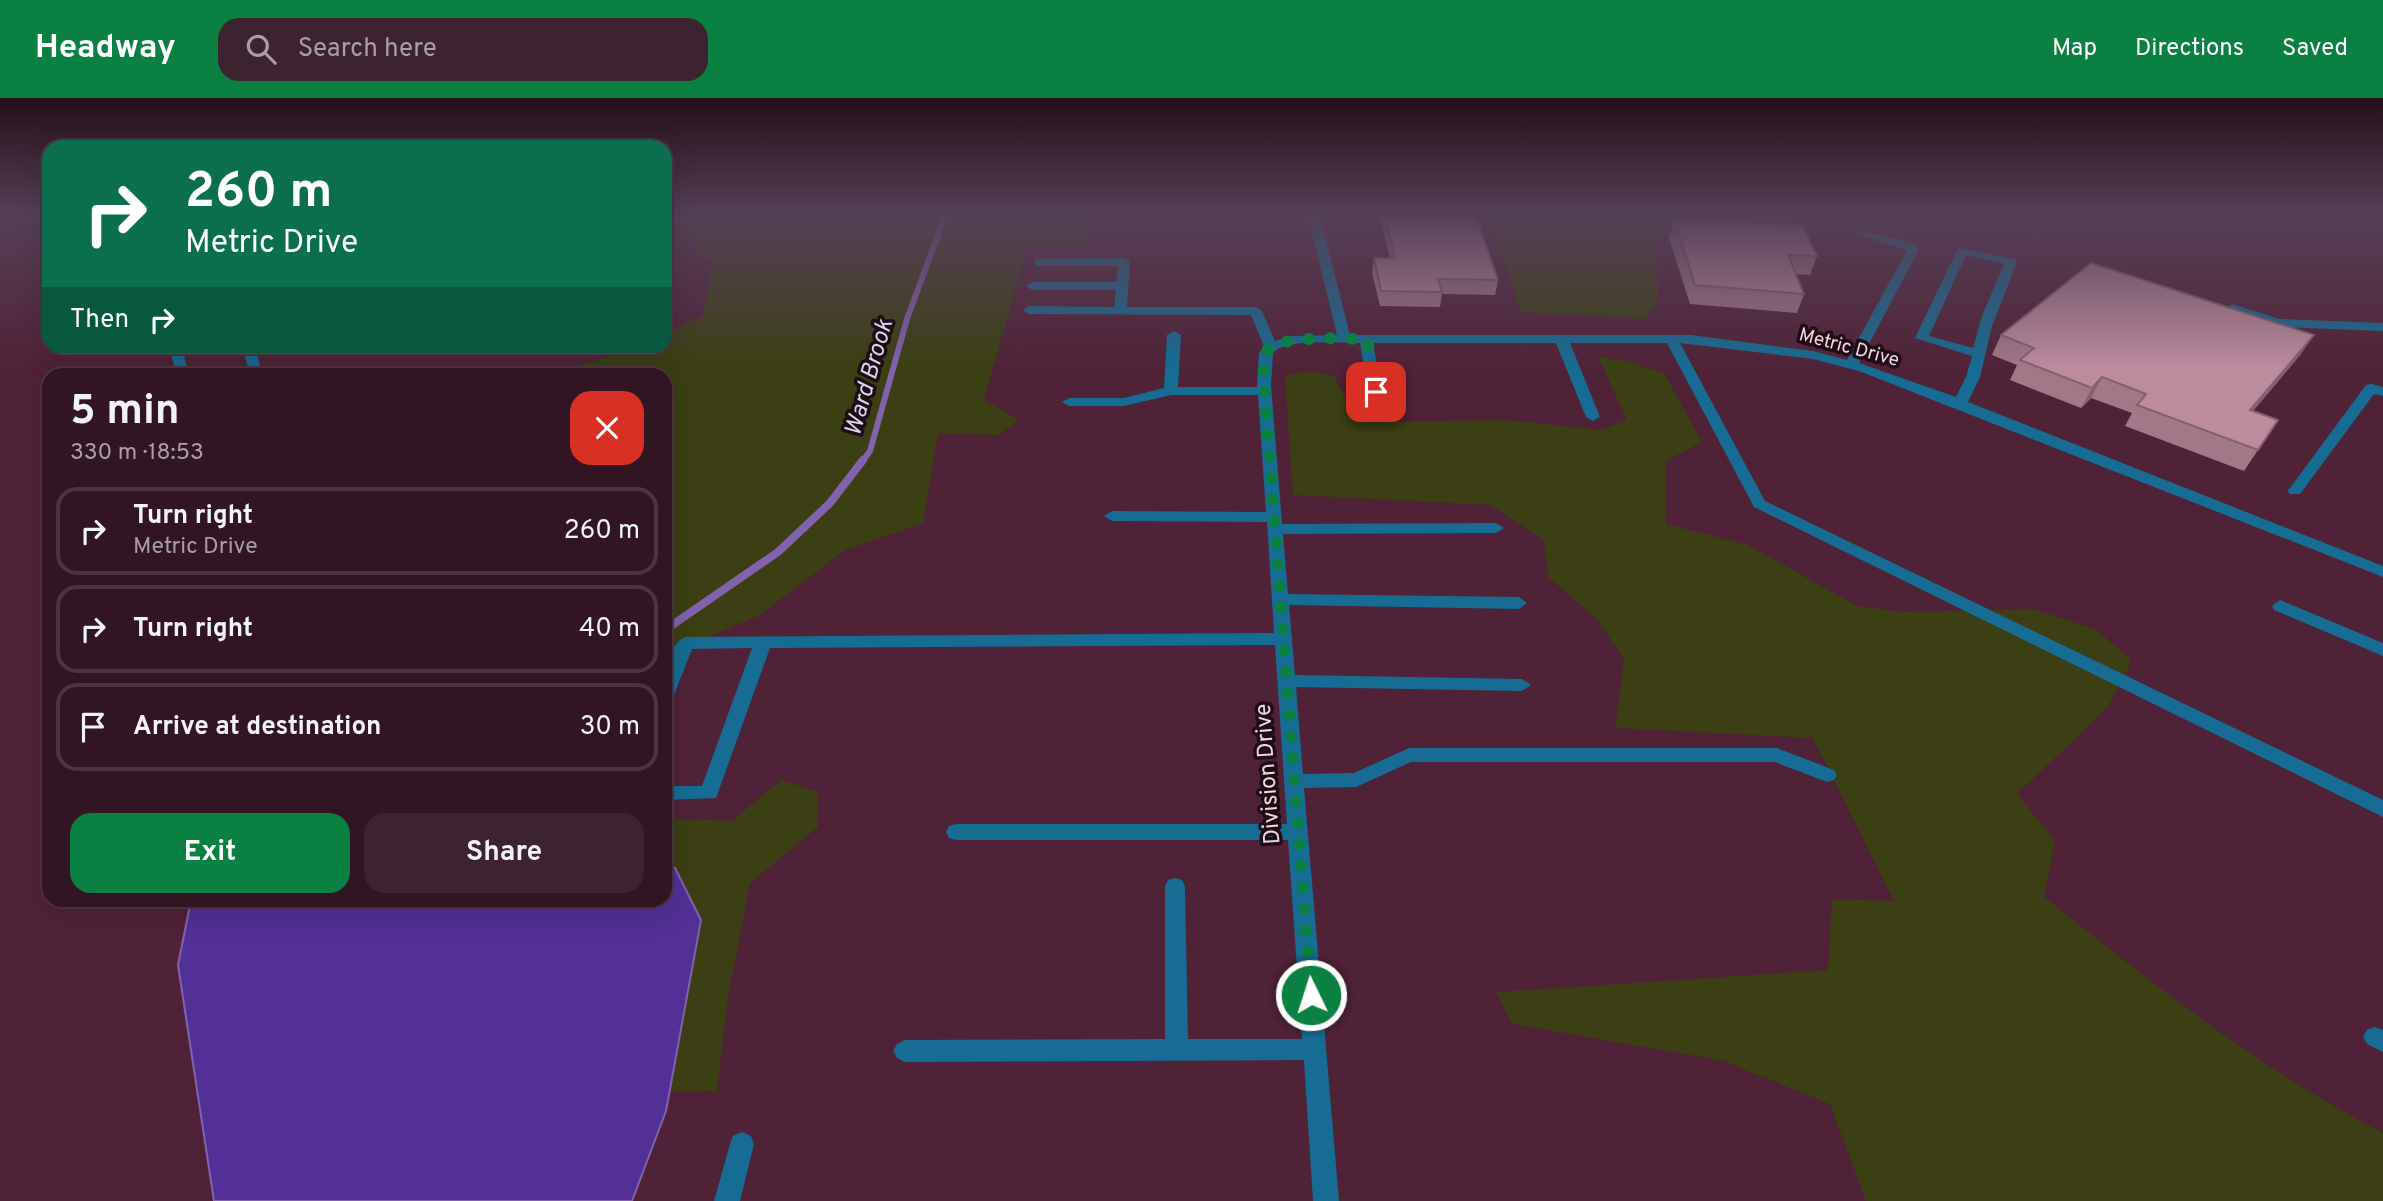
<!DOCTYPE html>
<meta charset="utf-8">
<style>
:root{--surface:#321522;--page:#3d222f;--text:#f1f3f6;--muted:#a89fa5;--line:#4d3440;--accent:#0b8043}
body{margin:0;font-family:Overpass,sans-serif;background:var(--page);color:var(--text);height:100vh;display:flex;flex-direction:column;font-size:26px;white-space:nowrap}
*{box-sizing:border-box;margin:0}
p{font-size:23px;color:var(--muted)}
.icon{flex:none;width:38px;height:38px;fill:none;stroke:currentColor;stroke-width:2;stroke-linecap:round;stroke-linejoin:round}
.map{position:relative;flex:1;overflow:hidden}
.drawer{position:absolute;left:42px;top:270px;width:630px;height:539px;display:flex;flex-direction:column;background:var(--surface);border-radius:21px;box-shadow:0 7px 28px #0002,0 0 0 2px var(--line)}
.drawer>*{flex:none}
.hud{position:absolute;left:42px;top:42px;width:630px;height:214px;border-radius:21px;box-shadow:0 7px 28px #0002,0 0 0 2px var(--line);background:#0b6e4f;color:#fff;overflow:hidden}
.pin{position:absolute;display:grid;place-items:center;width:60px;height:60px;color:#fff;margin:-30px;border-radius:14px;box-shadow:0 4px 10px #0006}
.me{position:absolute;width:77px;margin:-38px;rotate:356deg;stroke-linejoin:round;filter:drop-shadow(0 0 5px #0008)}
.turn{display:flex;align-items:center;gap:24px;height:147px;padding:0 28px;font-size:32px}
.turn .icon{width:91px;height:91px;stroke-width:2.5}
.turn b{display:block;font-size:49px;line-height:60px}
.then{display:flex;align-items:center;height:66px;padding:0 28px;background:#0003;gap:14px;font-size:26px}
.round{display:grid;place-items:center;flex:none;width:74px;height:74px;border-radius:21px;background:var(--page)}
.summary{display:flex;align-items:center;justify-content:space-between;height:119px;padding:0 28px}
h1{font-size:42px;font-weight:700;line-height:52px}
.button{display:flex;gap:14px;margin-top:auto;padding:14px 28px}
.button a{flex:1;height:80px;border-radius:21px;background:var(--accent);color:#fff;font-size:28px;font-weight:700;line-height:80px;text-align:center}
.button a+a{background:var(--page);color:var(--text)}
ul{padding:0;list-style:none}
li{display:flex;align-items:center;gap:21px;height:88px;margin:0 14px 10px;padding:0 14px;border:4px solid var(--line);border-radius:21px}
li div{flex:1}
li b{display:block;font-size:26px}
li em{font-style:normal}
header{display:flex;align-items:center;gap:42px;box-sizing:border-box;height:98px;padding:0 35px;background:var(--accent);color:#fff}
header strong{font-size:33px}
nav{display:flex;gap:38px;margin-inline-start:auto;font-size:24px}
.search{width:490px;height:63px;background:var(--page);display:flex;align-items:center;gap:18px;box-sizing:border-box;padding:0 24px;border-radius:21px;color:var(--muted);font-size:26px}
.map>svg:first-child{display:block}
.built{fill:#502237;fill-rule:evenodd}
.green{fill:#3b3f13}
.water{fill:#523095;stroke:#8262ac;stroke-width:2}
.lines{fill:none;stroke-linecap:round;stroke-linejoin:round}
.stream-far1{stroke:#8262ac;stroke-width:6}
.stream{stroke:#8262ac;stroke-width:8}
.minor{fill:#166c92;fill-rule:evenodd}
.wall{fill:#a27888}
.shaded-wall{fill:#84616f}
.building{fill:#bc8b9e;stroke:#84616f;stroke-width:2}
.route{stroke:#0b8043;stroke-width:12;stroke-dasharray:0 21.6}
.labels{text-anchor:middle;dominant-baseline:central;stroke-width:7;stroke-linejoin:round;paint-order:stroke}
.far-street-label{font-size:19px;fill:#f2d7e1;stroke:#1f0d15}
.street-label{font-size:23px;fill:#f2d7e1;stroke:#1f0d15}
.water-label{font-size:24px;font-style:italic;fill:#d9d5f0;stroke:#1f0d15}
</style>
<header>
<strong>Headway</strong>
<div class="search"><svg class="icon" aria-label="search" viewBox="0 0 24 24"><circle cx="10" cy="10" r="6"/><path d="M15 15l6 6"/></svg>Search here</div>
<nav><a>Map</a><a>Directions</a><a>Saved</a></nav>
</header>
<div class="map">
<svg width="2383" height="1103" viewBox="0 0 2383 1103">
<rect width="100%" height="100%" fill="#431c2d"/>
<!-- built -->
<path class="built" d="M0,118H49V248H665V118H2383V1103H0ZM49,276H665V802H49Z"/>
<!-- green -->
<g class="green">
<path d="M665,118H1093L1084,148L1027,150L984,302L1019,322L998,337L938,335L923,425L845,452L758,518L665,557V276H556L637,249L665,248V236L703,218L712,165Z"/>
<path d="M1490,118H1693C1636,139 1664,161 1657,202C1656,209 1649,216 1646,221L1520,214Z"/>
<path d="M1598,259L1626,263L1664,275L1702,344L1666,363V426L1748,447L1857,508L1902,514L2033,511L2095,531L2132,562L2108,609L2017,696L2055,742L2044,799C2152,885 2259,971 2383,1035V1103H1866L1830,1006L1724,963L1512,926L1496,894L1828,872L1832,801L1894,803L1813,640L1615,630L1624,561L1596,520L1548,479L1544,442L1491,407L1293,397L1285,277L1311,273L1334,278L1359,324L1508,322L1601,332L1627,322Z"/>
<path d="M781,682L818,694V729L750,785L728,899L717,993L670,994L701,822L665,769V720L732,723Z"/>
</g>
<!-- water -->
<path class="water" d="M665,769L675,770L701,822L666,1013L632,1103H214L178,867L191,802H665Z"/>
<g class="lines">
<!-- stream-far1 -->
<path class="stream-far1" d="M862,364L870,353L907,221L945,118"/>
<!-- stream -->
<path class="stream" d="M665,532L778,454L830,405L863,362"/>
<!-- minor -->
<g class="minor">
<path d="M1308,118H1320L1350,237H1691L1813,253L1847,262L1907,152L1856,136L1862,133L1910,144L1919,151L1859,265L1956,299L1966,279L1972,258L1915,240L1958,150L2015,161L2017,164L1992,228L1980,279L1968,304L2383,468V479L1859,273L1813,261L1680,245L1765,403L2383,702V719L1754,409L1667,245H1570L1600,319L1593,323L1586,319L1556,245H1373L1387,320L1380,324L1373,320L1360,245C1341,245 1284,240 1273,255L1271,287L1282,426L1496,425L1504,430L1496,435L1283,436L1288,496L1519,499L1527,505L1519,511L1289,507L1295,577L1522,581L1531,587L1522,593L1296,589L1303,676L1354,675L1409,650H1777L1834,672L1837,677L1834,682L1827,684L1775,664H1411L1356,689L1304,690L1339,1103H1313L1304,962L905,964L897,960L893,953L897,946L905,942L1165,941V788L1168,782L1175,780L1182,782L1185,788L1188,941H1302L1288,742H956L949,740L946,734L949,728L956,726H1287L1275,547L770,550L716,700L665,702V688H702L752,550L692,551L674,597L665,603C665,587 666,545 686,539L1274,535L1267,424L1112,423L1104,418L1112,413L1266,414L1258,297H1171L1124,308H1069L1062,304L1069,300H1124L1164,290L1167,237L1174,233L1181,237L1178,289H1257L1259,255L1264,248L1251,217L1029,216L1023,212L1029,208L1114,209L1116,192H1032L1026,188L1032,184H1116L1118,168H1039L1035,167V161L1124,160L1130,164L1127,209H1256L1262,213L1275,243L1293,238L1337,237ZM1966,157L2004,166L1982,218L1973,250L1929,238Z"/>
<path d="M2232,206L2280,221L2383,225V233L2279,229L2228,213L2226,210Z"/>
<path d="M169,248H182L188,276H176Z"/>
<path d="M242,248H255L262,276H250Z"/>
<path d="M2371,286L2383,289V298L2374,296L2300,396H2290L2287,393L2290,390L2366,287Z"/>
<path d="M2280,502L2383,545V558L2274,512L2272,508Z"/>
<path d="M2375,929L2383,932V954L2367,946L2363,939L2367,932Z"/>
<path d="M742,1034L751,1038L754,1046L740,1103H714L730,1046L733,1038Z"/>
</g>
</g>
<!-- wall -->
<g class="wall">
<path d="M1380,118H1476L1498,182L1495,197L1442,196L1440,209L1380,208L1372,175L1374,160H1390Z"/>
<path d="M1674,121L1817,158L1810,177L1796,176L1804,196L1797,215L1690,206L1669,140Z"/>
<path d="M2001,237L2301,256L2253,313L2278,322L2244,373L2125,328L2132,315L2091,300L2081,310L2010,282L2017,267L1992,257Z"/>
</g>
<!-- shaded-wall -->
<g class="shaded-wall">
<path d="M2314,237L2301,256L2237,332L2250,312Z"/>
<path d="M2102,279L2091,300L2081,310L2092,290Z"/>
</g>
<!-- building -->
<g class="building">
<path d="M1385,118H1476L1498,182L1438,181L1442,194L1381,193L1374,160H1395Z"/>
<path d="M1674,121L1802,127L1817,158L1788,157L1804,196L1695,187Z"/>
<path d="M2091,165L2314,237L2250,312L2278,322L2258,352L2137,307L2146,296L2102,279L2092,290L2020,262L2034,250L2001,237Z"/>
</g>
<!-- sky -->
<linearGradient id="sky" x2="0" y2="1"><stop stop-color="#250f19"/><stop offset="0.43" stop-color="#554057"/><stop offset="1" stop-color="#554057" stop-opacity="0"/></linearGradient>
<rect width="2383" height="272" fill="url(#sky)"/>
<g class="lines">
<!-- route -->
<path class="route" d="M1311,897L1264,287C1264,278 1262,263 1266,254C1276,236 1347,241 1367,241L1376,294"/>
</g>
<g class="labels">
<!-- far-street labels -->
<g class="far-street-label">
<text transform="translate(1849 250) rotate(15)">Metric Drive</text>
</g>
<!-- street labels -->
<g class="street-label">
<text transform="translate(1269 676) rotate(-94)">Division Drive</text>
</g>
<!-- water labels -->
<g class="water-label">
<text transform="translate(870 280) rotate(-74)">Ward Brook</text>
</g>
</g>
</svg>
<div class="pin" style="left:1376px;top:294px;background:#d93025"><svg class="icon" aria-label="arrive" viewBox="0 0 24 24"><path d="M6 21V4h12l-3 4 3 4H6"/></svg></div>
<svg class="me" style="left:1311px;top:897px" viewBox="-20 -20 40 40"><circle r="17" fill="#0b8043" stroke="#fff" stroke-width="3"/><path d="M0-11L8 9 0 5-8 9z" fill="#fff"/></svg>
<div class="hud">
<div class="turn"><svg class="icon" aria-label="right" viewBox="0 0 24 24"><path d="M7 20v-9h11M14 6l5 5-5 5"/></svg><div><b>260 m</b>Metric Drive</div></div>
<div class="then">Then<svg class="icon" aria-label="right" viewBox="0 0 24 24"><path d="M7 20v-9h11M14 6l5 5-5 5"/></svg></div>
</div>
<section class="drawer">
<div class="summary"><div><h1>5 min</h1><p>330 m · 18:53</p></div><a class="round" style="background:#d93025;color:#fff"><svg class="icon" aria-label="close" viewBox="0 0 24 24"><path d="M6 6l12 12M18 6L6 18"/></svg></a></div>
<ul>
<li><svg class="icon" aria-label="right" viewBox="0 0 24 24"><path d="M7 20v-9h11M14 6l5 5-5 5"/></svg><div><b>Turn right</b><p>Metric Drive</p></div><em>260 m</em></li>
<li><svg class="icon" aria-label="right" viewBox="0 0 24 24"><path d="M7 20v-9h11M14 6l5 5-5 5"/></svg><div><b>Turn right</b></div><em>40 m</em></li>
<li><svg class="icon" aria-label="arrive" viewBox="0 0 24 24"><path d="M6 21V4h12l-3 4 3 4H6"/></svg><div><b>Arrive at destination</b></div><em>30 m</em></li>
</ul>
<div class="button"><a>Exit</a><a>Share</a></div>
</section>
</div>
